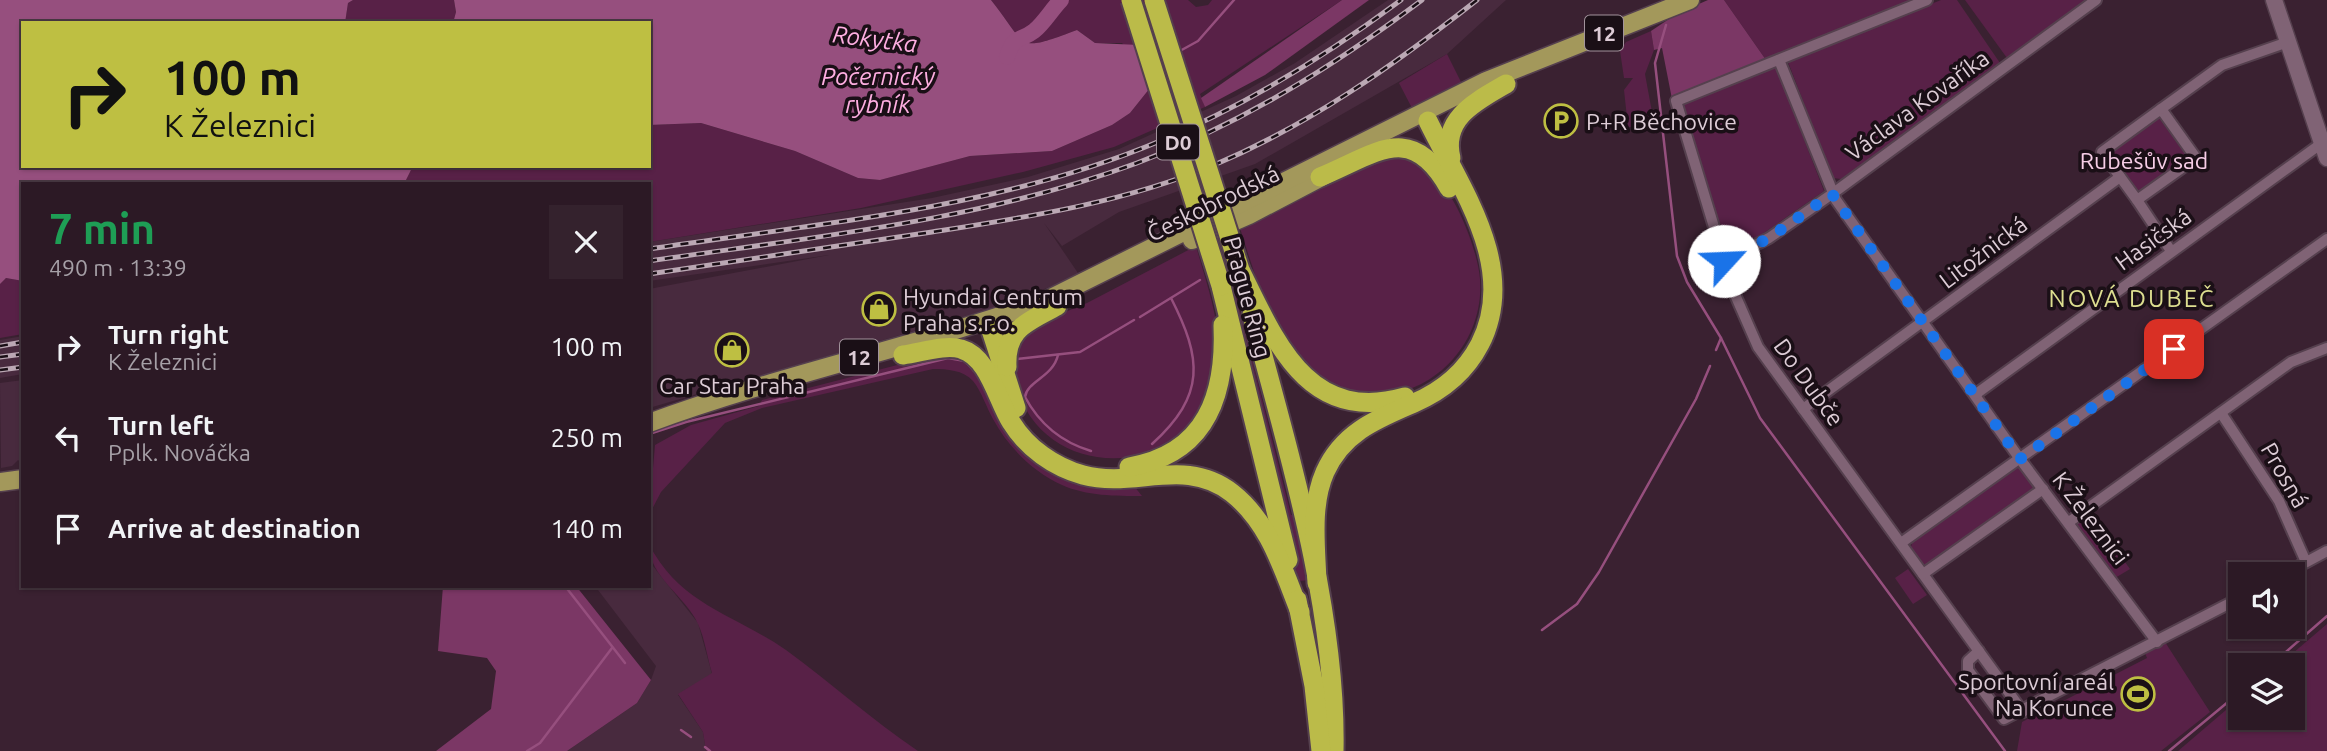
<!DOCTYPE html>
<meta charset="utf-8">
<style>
:root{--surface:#2c1925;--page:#34222d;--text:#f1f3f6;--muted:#a6a0a7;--line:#483842}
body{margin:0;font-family:Ubuntu,sans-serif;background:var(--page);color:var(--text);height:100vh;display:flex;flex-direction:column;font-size:26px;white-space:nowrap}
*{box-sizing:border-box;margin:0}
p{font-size:23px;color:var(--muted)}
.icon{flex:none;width:38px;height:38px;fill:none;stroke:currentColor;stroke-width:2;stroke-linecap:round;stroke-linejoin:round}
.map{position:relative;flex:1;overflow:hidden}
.side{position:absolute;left:21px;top:182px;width:630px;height:406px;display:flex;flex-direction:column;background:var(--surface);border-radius:0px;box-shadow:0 2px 5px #0004,0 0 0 2px var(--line)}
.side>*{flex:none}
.hud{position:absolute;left:21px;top:21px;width:630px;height:147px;border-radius:0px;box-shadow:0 2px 5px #0004,0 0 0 2px var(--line);background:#bebf42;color:#111;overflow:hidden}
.tools{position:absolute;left:2228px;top:562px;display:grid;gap:14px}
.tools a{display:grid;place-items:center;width:77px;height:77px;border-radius:0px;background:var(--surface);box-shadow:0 2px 5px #0004,0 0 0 2px var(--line);font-size:35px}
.pin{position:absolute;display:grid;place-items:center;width:60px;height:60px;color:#fff;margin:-30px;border-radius:14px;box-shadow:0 4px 10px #0006}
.me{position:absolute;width:77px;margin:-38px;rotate:65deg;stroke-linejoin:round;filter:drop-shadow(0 0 5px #0008)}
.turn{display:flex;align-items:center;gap:24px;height:147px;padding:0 28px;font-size:32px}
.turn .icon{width:91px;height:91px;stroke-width:2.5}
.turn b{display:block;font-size:49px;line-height:60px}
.round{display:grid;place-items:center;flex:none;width:74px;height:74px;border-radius:0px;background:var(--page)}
.summary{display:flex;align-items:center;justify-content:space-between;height:119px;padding:0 28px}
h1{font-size:42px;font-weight:600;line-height:52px;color:#1e9e55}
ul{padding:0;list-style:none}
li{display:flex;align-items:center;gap:21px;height:91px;padding:0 28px}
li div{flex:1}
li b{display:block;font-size:26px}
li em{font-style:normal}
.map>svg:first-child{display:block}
.built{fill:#482a3e}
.green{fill:#582147}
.forest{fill:#7b3765}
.water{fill:#964f7e}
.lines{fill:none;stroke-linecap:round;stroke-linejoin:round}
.stream{stroke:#964f7e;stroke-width:2.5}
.river{stroke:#964f7e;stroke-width:16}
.street-casing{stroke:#55404e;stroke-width:14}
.secondary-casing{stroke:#55404e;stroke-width:19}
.primary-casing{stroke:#55404e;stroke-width:21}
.highway-casing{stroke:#55404e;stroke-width:23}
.street{stroke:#806375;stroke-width:10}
.secondary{stroke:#806375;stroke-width:16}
.primary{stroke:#a3985b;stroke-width:18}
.highway{stroke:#bbbb49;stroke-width:19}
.rail-casing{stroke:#bba8b4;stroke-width:5}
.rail{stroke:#1a0f16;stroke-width:2.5;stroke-dasharray:8;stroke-linecap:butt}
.highway-bridge-casing{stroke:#55404e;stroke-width:23;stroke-linecap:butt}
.highway-bridge{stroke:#bbbb49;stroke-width:19}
.route{stroke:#1a73e8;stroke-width:12;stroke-dasharray:0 21.6}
.labels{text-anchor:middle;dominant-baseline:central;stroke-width:7;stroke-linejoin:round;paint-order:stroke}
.shield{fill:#1a0f16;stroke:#a2939c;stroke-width:2}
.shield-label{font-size:21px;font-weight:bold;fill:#ddccd6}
.street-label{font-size:23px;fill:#ddccd6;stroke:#1a0f16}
.poi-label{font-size:23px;fill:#ddccd6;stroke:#1a0f16;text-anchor:start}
.park-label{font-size:23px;fill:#f7cee7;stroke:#1a0f16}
.water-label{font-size:24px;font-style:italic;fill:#feaee1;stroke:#1a0f16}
.neighbourhood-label{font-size:24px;letter-spacing:2px;fill:#ddde90;stroke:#1a0f16}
</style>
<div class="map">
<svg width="2327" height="751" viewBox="0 0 2327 751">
<rect width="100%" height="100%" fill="#3a2131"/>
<!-- built -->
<g class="built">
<path d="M1388,0H1506L1447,54L1255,164L1119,212L1062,246L1044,223L1080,276L986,310L649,408V289L829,255L649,281V242L932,198L1028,177L1119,149L1236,96L1295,63Z"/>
<path d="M23,336V374L0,378V340Z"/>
<path d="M23,380V464L18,460L12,466L1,468L0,383Z"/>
<path d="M649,561L698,623L712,674L678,695L703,732L706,751H567L637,703L651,680L656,666L595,586H649Z"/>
</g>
<!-- green -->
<g class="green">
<path d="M353,0H454L456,12L453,23H345L348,3Z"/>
<path d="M991,0H1188L1196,7L1208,5L1212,0H1342L1200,94L1205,107L1114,147L1023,172L861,208L649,242V184H404L413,166H649V125L701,123L795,151L858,178L880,180L970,156L1052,151L1112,125L1130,113L1154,83L1122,43H1095L1077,30C1015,53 1029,48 991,0Z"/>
<path d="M1724,0H1921L1766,60Z"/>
<path d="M1941,0H1957L2000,63L1841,179L1833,178L1788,62Z"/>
<path d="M1965,0H2086L2007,58Z"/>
<path d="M1651,31L1654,50L1645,74L1656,134L1641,127H1628L1624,90L1633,78H1624L1620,51L1626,42Z"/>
<path d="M1447,54L1463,86L1413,110L1399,83Z"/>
<path d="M1776,67L1824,191L1748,244L1726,251L1682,104Z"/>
<path d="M2159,118L2185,154L2184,161L2144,192L2133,190L2113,162L2115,149Z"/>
<path d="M1408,152C1420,164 1432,174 1443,186C1460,206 1478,253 1480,279C1486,357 1407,420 1335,385C1325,381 1308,376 1302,368C1270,327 1255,276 1240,228L1368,162Z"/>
<path d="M1196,246C1208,289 1225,332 1216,377C1215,385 1208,394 1205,401C1201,409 1197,418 1192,425C1182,439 1164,449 1148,453C1092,470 1033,445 1016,386C1012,374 1014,357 1013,344L1026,328L1087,303Z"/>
<path d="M6,278L23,281V334L0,338V284Z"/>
<path d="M1236,296L1291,515L1297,514L1310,580L1298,581L1232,297Z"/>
<path d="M936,355L967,358L1021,447L1134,486L1142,496C1116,496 1086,496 1062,485C1033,472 1008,447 993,419C986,407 982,392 973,381C963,370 947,369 933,369L762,408L725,423L661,492L649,515L655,445L691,425L759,406L762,400Z"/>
<path d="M2021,465L2037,487L1930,564H1921L1910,549L1913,541Z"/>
<path d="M2089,512L2130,569L2115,578L2075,524Z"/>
<path d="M649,544C680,605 734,614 786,650C831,683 872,720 918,751H706L703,732L678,694L712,673C707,657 705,639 698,624C686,596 649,578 649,544Z"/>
<path d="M1908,569L1927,595L1913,604L1895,578Z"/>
<path d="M2327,624V751H2178L2240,698V718H2292V665H2279Z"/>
<path d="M2165,642L2210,712L2161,751H2017L2022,722L2147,658L2145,653Z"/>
</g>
<!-- forest -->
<g class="forest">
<path d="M1342,0H1369L1265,75L1205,107L1201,98Z"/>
<path d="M1708,0H1724L1766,60L1672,99L1662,48L1654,50L1651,31L1678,13Z"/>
<path d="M443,586H576L651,680L637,703L567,751H436L491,709L496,671L487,658L438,651Z"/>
</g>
<!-- water -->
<g class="water">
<path d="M0,0H353L348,3L345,23H23V166H413L404,184H23V281L6,278L0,284Z"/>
<path d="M454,0H991C1029,48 1015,53 1077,30L1095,43L1139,45L1154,83L1130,113L1112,125L1052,151L970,156L880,180L858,178L795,151L701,123L649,125V23H453L456,12Z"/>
</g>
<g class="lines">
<!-- stream -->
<g class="stream">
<path d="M1666,25L1655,63L1677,256L1687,282L1721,338L1760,418L2005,751"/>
<path d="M1178,52L1198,41L1234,0"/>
<path d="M1140,317L1200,280"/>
<path d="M1716,350L1721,338"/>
<path d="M1058,355C1053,377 1027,381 1025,397C1040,425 1061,442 1091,451"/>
<path d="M1017,359L1080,352L1134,320"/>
<path d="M649,434L686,422L948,358L965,361L974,371"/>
<path d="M1152,444C1206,395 1202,359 1171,298"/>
<path d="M565,586L625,663"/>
<path d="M1542,630L1577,604L1599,572L1696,399L1710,366"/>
<path d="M2271,665L2327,616"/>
<path d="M681,730L691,737"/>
<path d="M705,747L710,751"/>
<path d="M527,751L540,743L612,648"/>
<path d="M2169,751L2240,692"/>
</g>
<!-- river -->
<path class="river" d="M1007,57C1014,34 1020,42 1034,31C1044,23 1052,9 1061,0"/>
<defs>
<g id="street">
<path d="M1927,0L1676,101L1733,290L1758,347L2023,712"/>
<path d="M1779,60L1836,200L2020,459L2157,642"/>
<path d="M2161,109L2196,158L2137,200L2102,152Z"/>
<path d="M2161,109L2222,65L2288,42"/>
<path d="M2137,200L2171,251"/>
<path d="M1724,261L1769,238L1832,194L2096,0"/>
<path d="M1976,394L2322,143"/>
<path d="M1803,409L2120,177"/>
<path d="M2221,413L2279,501L2306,562"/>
<path d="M2069,522L2291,362L2327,348"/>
<path d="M1901,543L2327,239"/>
<path d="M1923,574L2043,489"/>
<path d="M2284,574L2327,551"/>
<path d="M1979,651L1968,661V670L2004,719L2240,598"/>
</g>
<path id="secondary" d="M2274,0L2327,158"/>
<g id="primary">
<path d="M1192,240L1249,215L1333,171"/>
<path d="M649,423C779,375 916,347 1047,300L1486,81L1690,0"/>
<path d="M0,482L23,479"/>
</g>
<g id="highway">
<path d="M1451,158C1441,118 1477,101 1506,84"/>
<path d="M1320,177C1376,154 1411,120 1449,188"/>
<path d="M1240,270C1275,340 1307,425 1405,397"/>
<path d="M1221,286L1288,560"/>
<path d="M1252,315C1288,450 1337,611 1334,751"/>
<path d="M991,330L1016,408"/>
<path d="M903,355C920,353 945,344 961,349C989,357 997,400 1011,422C1027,448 1054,467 1083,475C1135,489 1185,456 1232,493C1270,523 1283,570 1300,612"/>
<path d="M1007,367C1005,328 1027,323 1057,306"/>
<path d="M1129,467C1207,454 1226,394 1223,325"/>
<path d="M1317,583C1316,547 1310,506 1325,472C1343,432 1377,419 1414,403C1442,391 1466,371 1480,344C1519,268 1461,189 1428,121"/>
<path d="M1297,600L1314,686L1321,751"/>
</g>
</defs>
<!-- street casing -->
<use href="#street" class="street-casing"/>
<!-- secondary casing -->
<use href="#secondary" class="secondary-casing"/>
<!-- primary casing -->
<use href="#primary" class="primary-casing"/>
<!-- highway casing -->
<use href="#highway" class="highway-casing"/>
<!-- street -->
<use href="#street" class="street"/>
<!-- secondary -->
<use href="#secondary" class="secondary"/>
<!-- primary -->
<use href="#primary" class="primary"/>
<!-- highway -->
<use href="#highway" class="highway"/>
<defs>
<g id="rail">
<path d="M649,249C820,223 999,209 1160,141C1246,105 1326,56 1401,0"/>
<path d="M649,261C813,237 981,221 1137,163C1241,124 1334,66 1422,0"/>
<path d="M649,274C743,260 838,246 932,232C1028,217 1123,203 1214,165C1311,124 1394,65 1477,0"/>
<path d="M0,346L23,342"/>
<path d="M0,357L23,354"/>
<path d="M0,370L23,367"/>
</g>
</defs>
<!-- rail casing -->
<use href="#rail" class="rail-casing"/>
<!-- rail -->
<use href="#rail" class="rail"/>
<defs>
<g id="highway-bridge">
<path d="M1131,0L1221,286"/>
<path d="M1154,0L1240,270"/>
</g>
</defs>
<!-- highway-bridge casing -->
<use href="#highway-bridge" class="highway-bridge-casing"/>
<!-- highway-bridge -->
<use href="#highway-bridge" class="highway-bridge"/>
</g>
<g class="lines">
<!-- route -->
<path class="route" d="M1724,261L1769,238L1832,194L2020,459L2174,349"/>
</g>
<!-- icons -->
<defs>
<symbol id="parking-ring" viewBox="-11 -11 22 22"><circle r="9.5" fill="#1a0f16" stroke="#bebf42" stroke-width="1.5"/><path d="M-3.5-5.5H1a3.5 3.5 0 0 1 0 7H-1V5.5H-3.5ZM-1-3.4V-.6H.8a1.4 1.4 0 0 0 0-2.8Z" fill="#bebf42"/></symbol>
<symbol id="shop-ring" viewBox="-11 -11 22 22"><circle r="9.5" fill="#1a0f16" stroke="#bebf42" stroke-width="1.5"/><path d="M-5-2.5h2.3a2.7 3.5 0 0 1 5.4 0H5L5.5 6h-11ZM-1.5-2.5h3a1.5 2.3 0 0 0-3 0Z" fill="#bebf42"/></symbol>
<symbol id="stadium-ring" viewBox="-11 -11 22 22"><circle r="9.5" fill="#1a0f16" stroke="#bebf42" stroke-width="1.5"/><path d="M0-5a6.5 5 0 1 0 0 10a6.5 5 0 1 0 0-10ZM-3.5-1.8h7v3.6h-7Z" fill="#bebf42"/></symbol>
</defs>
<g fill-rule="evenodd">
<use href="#parking-ring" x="1542" y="102" width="38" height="38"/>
<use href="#shop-ring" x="860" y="290" width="38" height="38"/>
<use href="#shop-ring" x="713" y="331" width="38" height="38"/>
<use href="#stadium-ring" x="2119" y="675" width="38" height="38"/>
</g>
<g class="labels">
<!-- shield labels -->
<g class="shield">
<rect x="1585" y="15.5" width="38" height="35" rx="5"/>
<rect x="1157" y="124.5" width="42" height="35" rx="5"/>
<rect x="840" y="339.5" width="38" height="35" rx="5"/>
</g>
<g class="shield-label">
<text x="1604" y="33">12</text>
<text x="1178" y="142">D0</text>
<text x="859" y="357">12</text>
</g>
<!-- street labels -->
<g class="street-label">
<text transform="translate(1917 105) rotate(-36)">Václava Kovaříka</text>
<text transform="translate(1213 203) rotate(-26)">Českobrodská</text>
<text transform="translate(2153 239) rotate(-36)">Hasičská</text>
<text transform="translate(1983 252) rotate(-37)">Litožnická</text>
<text transform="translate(1248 297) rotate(75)">Prague Ring</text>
<text transform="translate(1809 382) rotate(54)">Do Dubče</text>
<text transform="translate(2285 475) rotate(60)">Prosná</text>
<text transform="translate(2091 518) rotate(53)">K Železnici</text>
</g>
<!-- poi labels -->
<g class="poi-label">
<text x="1586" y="121">P+R Běchovice</text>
<text x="903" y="296">Hyundai Centrum<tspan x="903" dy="26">Praha s.r.o.</tspan></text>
<text x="732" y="385" text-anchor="middle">Car Star Praha</text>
<text x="2114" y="681" text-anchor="end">Sportovní areál<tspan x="2114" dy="26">Na Korunce</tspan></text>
</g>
<!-- park labels -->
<g class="park-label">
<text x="2144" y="160">Rubešův sad</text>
</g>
<!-- water labels -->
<g class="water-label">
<text transform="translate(875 39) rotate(7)">Rokytka</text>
<text x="878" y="76">Počernický<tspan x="878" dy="28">rybník</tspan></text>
</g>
<!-- neighbourhood labels -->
<g class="neighbourhood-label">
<text x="2132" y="298">NOVÁ DUBEČ</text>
</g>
</g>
</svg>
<div class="tools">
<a><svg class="icon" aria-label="sound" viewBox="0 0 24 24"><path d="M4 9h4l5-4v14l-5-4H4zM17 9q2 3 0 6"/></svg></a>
<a><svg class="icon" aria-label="layers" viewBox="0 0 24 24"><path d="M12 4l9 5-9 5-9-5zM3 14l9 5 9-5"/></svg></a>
</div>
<div class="pin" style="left:2174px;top:349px;background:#d93025"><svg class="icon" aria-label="arrive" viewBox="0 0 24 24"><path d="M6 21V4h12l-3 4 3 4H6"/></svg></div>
<svg class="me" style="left:1724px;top:261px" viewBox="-20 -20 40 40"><circle r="19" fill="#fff"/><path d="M0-13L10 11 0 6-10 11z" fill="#1a73e8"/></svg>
<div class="hud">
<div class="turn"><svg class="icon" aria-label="right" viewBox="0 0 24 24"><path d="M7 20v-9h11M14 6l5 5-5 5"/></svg><div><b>100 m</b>K Železnici</div></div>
</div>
<section class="side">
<div class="summary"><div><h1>7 min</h1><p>490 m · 13:39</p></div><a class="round"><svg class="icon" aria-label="close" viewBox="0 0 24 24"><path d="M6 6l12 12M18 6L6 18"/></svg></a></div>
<ul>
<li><svg class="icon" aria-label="right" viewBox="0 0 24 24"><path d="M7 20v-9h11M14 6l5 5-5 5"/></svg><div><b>Turn right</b><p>K Železnici</p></div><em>100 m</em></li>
<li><svg class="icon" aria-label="left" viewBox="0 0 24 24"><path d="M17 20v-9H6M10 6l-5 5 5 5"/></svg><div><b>Turn left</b><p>Pplk. Nováčka</p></div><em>250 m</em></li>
<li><svg class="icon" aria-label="arrive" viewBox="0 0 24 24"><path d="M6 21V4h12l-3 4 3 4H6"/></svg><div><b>Arrive at destination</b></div><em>140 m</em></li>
</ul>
</section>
</div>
